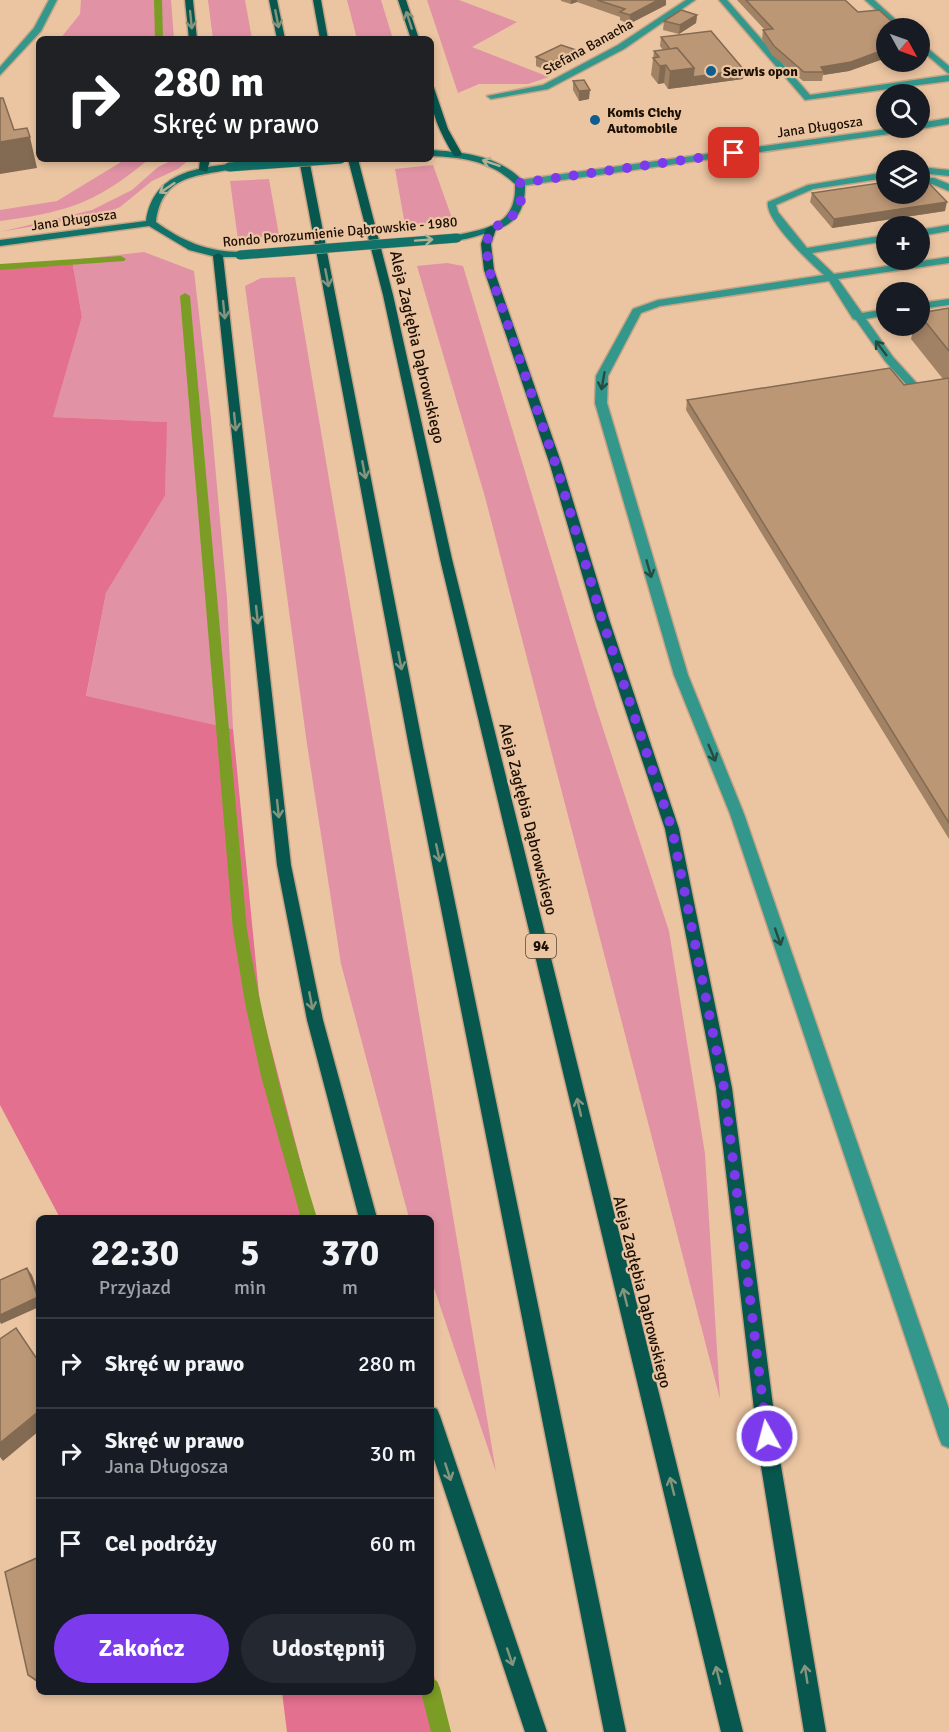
<!DOCTYPE html>
<html lang="pl">
<meta charset="utf-8">
<style>
:root{--surface:#171b24;--page:#242831;--text:#f1f3f6;--muted:#9ea1a6;--line:#363941;--accent:#7c3aed}
body{margin:0;font-family:Signika,sans-serif;background:var(--page);color:var(--text);height:100vh;display:flex;flex-direction:column;font-size:22px;white-space:nowrap}
*{box-sizing:border-box;margin:0}
p{font-size:20px;color:var(--muted)}
.icon{flex:none;width:33px;height:33px;fill:none;stroke:currentColor;stroke-width:2;stroke-linecap:round;stroke-linejoin:round}
.map{position:relative;flex:1;overflow:hidden}
.side{position:absolute;left:36px;top:1215px;width:398px;height:480px;display:flex;flex-direction:column;background:var(--surface);border-radius:9px;box-shadow:0 3px 9px #0003}
.side>*{flex:none}
.guide{position:absolute;left:36px;top:36px;width:398px;height:126px;border-radius:9px;box-shadow:0 3px 9px #0003;background:#202124;color:#fff;overflow:hidden}
.needle{width:39px;rotate:130deg}
.tools{position:absolute;left:876px;top:18px;display:grid;gap:12px}
.tools a{display:grid;place-items:center;width:54px;height:54px;border-radius:50%;background:var(--surface);box-shadow:0 3px 9px #0003;font-size:30px}
.pin{position:absolute;display:grid;place-items:center;width:51px;height:51px;color:#fff;margin:-26px;border-radius:12px;box-shadow:0 3px 9px #0006}
.me{position:absolute;width:66px;margin:-33px;rotate:353deg;stroke-linejoin:round;filter:drop-shadow(0 0 4px #0008)}
.turn{display:flex;align-items:center;gap:21px;height:126px;padding:0 18px;font-size:27px}
.turn .icon{width:78px;height:78px;stroke-width:2.5}
.turn b{display:block;font-size:42px;line-height:51px}
.eta{display:flex;justify-content:space-evenly;align-items:center;height:102px;text-align:center}
.eta b{font-size:36px;font-weight:700;line-height:42px}
.button{display:flex;gap:12px;margin-top:auto;padding:12px 18px}
.button a{flex:1;height:69px;border-radius:36px;background:var(--accent);color:#fff;font-size:24px;font-weight:700;line-height:69px;text-align:center}
.button a+a{background:var(--page);color:var(--text)}
ul{padding:0;list-style:none}
li{display:flex;align-items:center;gap:18px;height:90px;padding:0 18px;border-top:2px solid var(--line)}
li div{flex:1}
li b{display:block;font-size:22px}
li em{font-style:normal}
.map>svg:first-child{display:block}
.green{fill:#e192a4}
.forest{fill:#e47090}
.lines{fill:none;stroke-linecap:round;stroke-linejoin:round}
.stream{fill:#7c9d25;fill-rule:evenodd}
.lane-casing{stroke:#c6a485;stroke-width:3}
.street-casing{stroke:#c6a485;stroke-width:3}
.secondary-casing{stroke:#c6a485;stroke-width:3}
.primary-casing{stroke:#c6a485;stroke-width:3}
.lane{fill:#33978c;fill-rule:evenodd}
.street{fill:#33978c;fill-rule:evenodd}
.secondary{fill:#107268;fill-rule:evenodd}
.primary{fill:#07574f;fill-rule:evenodd}
.secondary-bridge-casing{stroke:#c6a485;stroke-width:10;stroke-linecap:butt}
.secondary-bridge{stroke:#107268;stroke-width:9}
.wall{fill:#a18265}
.shaded-wall{fill:#836a52}
.building{fill:#bb9775;stroke:#836a52;stroke-width:1.5}
.oneway{stroke:#84947d}
.oneway2{stroke:#b4b094}
.oneway3{stroke:#264c41}
.route{stroke:#7c3aed;stroke-width:10;stroke-dasharray:0 18}
.poi-dot{fill:#0e5d90;stroke:#ebc5a2;stroke-width:2}
.labels{text-anchor:middle;dominant-baseline:central;stroke-width:4.5;stroke-linejoin:round;paint-order:stroke}
.far-street-label{font-size:14px;fill:#1c0f03;stroke:#ebc5a2}
.far-poi-label{font-size:14px;font-weight:bold;fill:#1c0f03;stroke:#ebc5a2;text-anchor:start}
.shield{fill:#ebc5a2;stroke:#5a4633;stroke-width:1.5}
.shield-label{font-size:15px;font-weight:bold;fill:#1c0f03}
.street-label{font-size:16px;fill:#1c0f03;stroke:#ebc5a2}
</style>
<div class="map">
<svg width="949" height="1732" viewBox="0 0 949 1732">
<rect width="100%" height="100%" fill="#ebc5a2"/>
<!-- green -->
<g class="green">
<path d="M81,0H171L174,39H60L80,14Z"/>
<path d="M208,0H245L252,39H213Z"/>
<path d="M347,0H381L393,39H357Z"/>
<path d="M427,0H459L517,22L472,47L549,77L528,84H479L458,93Z"/>
<path d="M126,159H149C96,203 68,212 0,221V210L57,201Z"/>
<path d="M175,159H190L178,169L152,181L120,207L104,214L0,232L92,210L132,190L158,167Z"/>
<path d="M433,165L453,221L405,225L395,169Z"/>
<path d="M269,179L279,235L238,240L230,181Z"/>
<path d="M144,252L194,271L211,419L227,598L233,729L86,697L106,593L165,496L166,422L53,417L82,317L72,260Z"/>
<path d="M447,263L463,266L596,707L669,931L705,1154L720,1399L485,497L417,266Z"/>
<path d="M295,277L496,1472L431,1279L430,1218H409L341,964L307,744L245,286L261,278Z"/>
</g>
<!-- forest -->
<g class="forest">
<path d="M72,260L82,317L53,417L167,422L165,496L106,593L86,696L233,729L260,1005L315,1218H60L0,1105V267Z"/>
<path d="M431,1664L448,1732H287L282,1692H430Z"/>
</g>
<g class="lines">
<!-- stream -->
<g class="stream">
<path d="M154,0H162L163,39H155Z"/>
<path d="M121,256L126,259L124,261L0,270V264Z"/>
<path d="M185,293L190,296L247,930C263,1028 288,1123 317,1218H301L261,1076L245,1003L233,930L180,296Z"/>
<path d="M430,1678L437,1681L440,1688L451,1732H431L421,1692H430Z"/>
</g>
<defs>
<g id="lane">
<path d="M49,0H57L41,31L0,75V67L34,28Z"/>
<path d="M719,0H727L810,95L949,75V81L805,100Z"/>
<path d="M865,0H874L905,28H897Z"/>
<path d="M920,42L949,66V74L920,49Z"/>
<path d="M920,167L949,170V176L920,173Z"/>
<path d="M886,172V178L813,189L776,205L778,212L807,248L886,235V241L812,253L834,274L949,257V263L838,279L862,313L886,309V315L866,319L893,357L923,390V394H915L885,361L856,320L853,319L829,281L660,306L641,313L608,376L607,403L688,675L744,814L949,1409V1448L942,1445L939,1438L730,814L674,675L595,403L596,376L633,309L658,300L824,275C810,263 764,219 768,202L808,185Z"/>
<path d="M920,178H934L949,184V191L932,184H920Z"/>
<path d="M949,225V231L920,236V230Z"/>
<path d="M949,299V305L920,309V303Z"/>
</g>
<g id="street">
<path d="M686,0H695L624,49L548,89L491,99L487,96L543,85L618,45Z"/>
<path d="M949,118V124L920,129L917,128H920V123Z"/>
<path d="M894,128H915L910,131L520,186L515,183L520,180Z"/>
</g>
<g id="secondary">
<path d="M430,150C464,152 501,156 525,183C526,219 509,228 477,236C469,238 461,241 453,240V236C487,228 517,226 515,184C491,161 462,157 430,156Z"/>
<path d="M229,164L234,167L232,169C194,177 162,175 156,222C182,241 208,252 240,252L244,253V257H216L189,250L149,226L0,246V240L146,221C153,175 190,169 229,164Z"/>
</g>
<g id="primary">
<path d="M185,0H193L197,39H189Z"/>
<path d="M269,0H277L285,39H277Z"/>
<path d="M313,0H321L328,39H320Z"/>
<path d="M398,0H406L419,39H411Z"/>
<path d="M430,86L434,88L448,129L462,154L460,156H454C440,133 430,112 430,86Z"/>
<path d="M200,159H210L207,172L199,170Z"/>
<path d="M299,159H309L423,747L626,1732H604L409,747Z"/>
<path d="M348,159H358L393,295L452,559L743,1732H721L440,559L383,295Z"/>
<path d="M491,226L496,229L491,244L494,270L562,465L610,622L679,829L732,1088L780,1460L826,1732H804L760,1460L716,1088L665,829L596,622L550,465L484,270L481,244L486,229Z"/>
<path d="M218,253L223,256L291,865L323,1020L377,1218H359L307,1020L277,865L213,256Z"/>
<path d="M430,1406L437,1409L440,1416L547,1732H525L430,1447Z"/>
</g>
</defs>
<!-- lane casing -->
<use href="#lane" class="lane-casing"/>
<!-- street casing -->
<use href="#street" class="street-casing"/>
<!-- secondary casing -->
<use href="#secondary" class="secondary-casing"/>
<!-- primary casing -->
<use href="#primary" class="primary-casing"/>
<!-- lane -->
<use href="#lane" class="lane"/>
<!-- street -->
<use href="#street" class="street"/>
<!-- secondary -->
<use href="#secondary" class="secondary"/>
<!-- primary -->
<use href="#primary" class="primary"/>
<defs>
<g id="secondary-bridge">
<path d="M229,167L341,159"/>
<path d="M240,255L457,238"/>
</g>
</defs>
<!-- secondary-bridge casing -->
<use href="#secondary-bridge" class="secondary-bridge-casing"/>
<!-- secondary-bridge -->
<use href="#secondary-bridge" class="secondary-bridge"/>
</g>
<!-- wall -->
<g class="wall">
<path d="M561,0H666V5L629,24L620,20V17L577,2L571,4L561,1Z"/>
<path d="M737,0H845L858,12L886,28V58L849,71L823,75L822,81H803L772,55L762,39L763,30H765Z"/>
<path d="M697,15L696,23L679,34L663,30L664,21Z"/>
<path d="M661,37L744,70L743,79L668,89L664,83L658,84L651,75L654,51L663,50L660,46Z"/>
<path d="M536,57L575,59L550,72L536,66Z"/>
<path d="M573,81L589,99L579,101L573,90Z"/>
<path d="M812,193L945,211L832,228L810,202Z"/>
<path d="M949,308V839L686,410L687,400L904,385L943,379L911,339L914,326H920V313Z"/>
<path d="M39,1557V1684L28,1675Z"/>
</g>
<!-- shaded-wall -->
<g class="shaded-wall">
<path d="M571,0H577V2L571,4Z"/>
<path d="M658,0H666V5L629,24L630,15Z"/>
<path d="M697,15L696,23L679,34L680,25Z"/>
<path d="M886,49V58L849,71L823,75L824,72L821,67Z"/>
<path d="M576,50L575,59L550,72V63Z"/>
<path d="M666,65L664,83L658,84L660,66Z"/>
<path d="M694,68L692,86L668,89L670,71Z"/>
<path d="M744,70L743,79L692,86L693,77Z"/>
<path d="M590,90L589,99L579,101V91Z"/>
<path d="M30,137L37,168L0,174V142Z"/>
<path d="M947,202L945,211L832,228L834,219Z"/>
<path d="M27,1268L32,1275L39,1295V1307L1,1324L0,1322V1315Z"/>
<path d="M39,1411V1431L3,1461L0,1457V1443Z"/>
</g>
<!-- building -->
<g class="building">
<path d="M597,0H658L630,15L620,12L625,9Z"/>
<path d="M746,0H845L858,12L879,10L899,28H886V49L851,62L821,67L824,72H804L774,46L763,30L773,29Z"/>
<path d="M681,10L697,15L680,25L664,21Z"/>
<path d="M711,31L744,70L693,77L694,68L677,48L670,49L661,37Z"/>
<path d="M561,45L576,50L550,63L536,57Z"/>
<path d="M677,48L694,68L670,71L666,65L660,66L653,58L659,57L654,51Z"/>
<path d="M584,80L590,90L579,91L573,81Z"/>
<path d="M0,98H3L14,130L27,128L30,137L0,142Z"/>
<path d="M920,177H923L947,202L834,219L812,193L886,182V194H920Z"/>
<path d="M949,308V351L920,315V313Z"/>
<path d="M890,368L904,385L949,378V823L687,400Z"/>
<path d="M27,1268L38,1297L0,1315V1280Z"/>
<path d="M16,1328L39,1362V1411L0,1443V1339Z"/>
<path d="M39,1557V1682L28,1675L5,1572Z"/>
</g>
<!-- one-way arrows -->
<defs><path id="oneway-shaft" d="M-6 0H5M1.5-3L5.5 0L1.5 3" fill="none" stroke-width="1.6" stroke-linecap="round" stroke-linejoin="round" transform="scale(1.5)"/></defs>
<g class="oneway">
<use href="#oneway-shaft" transform="translate(277 19) rotate(79)"/>
<use href="#oneway-shaft" transform="translate(191 20) rotate(84)"/>
<use href="#oneway-shaft" transform="translate(409 20) rotate(-108)"/>
<use href="#oneway-shaft" transform="translate(327 278) rotate(79)"/>
<use href="#oneway-shaft" transform="translate(224 310) rotate(84)"/>
<use href="#oneway-shaft" transform="translate(235 422) rotate(84)"/>
<use href="#oneway-shaft" transform="translate(364 470) rotate(79)"/>
<use href="#oneway-shaft" transform="translate(257 615) rotate(84)"/>
<use href="#oneway-shaft" transform="translate(400 661) rotate(79)"/>
<use href="#oneway-shaft" transform="translate(278 809) rotate(84)"/>
<use href="#oneway-shaft" transform="translate(438 853) rotate(78)"/>
<use href="#oneway-shaft" transform="translate(311 1001) rotate(79)"/>
<use href="#oneway-shaft" transform="translate(579 1107) rotate(-103)"/>
<use href="#oneway-shaft" transform="translate(625 1297) rotate(-104)"/>
<use href="#oneway-shaft" transform="translate(448 1472) rotate(72)"/>
<use href="#oneway-shaft" transform="translate(672 1486) rotate(-104)"/>
<use href="#oneway-shaft" transform="translate(510 1657) rotate(71)"/>
<use href="#oneway-shaft" transform="translate(806 1674) rotate(-99)"/>
<use href="#oneway-shaft" transform="translate(718 1675) rotate(-104)"/>
</g>
<g class="oneway2">
<use href="#oneway-shaft" transform="translate(491 163) rotate(-161)"/>
<use href="#oneway-shaft" transform="translate(167 188) rotate(146)"/>
<use href="#oneway-shaft" transform="translate(424 240) rotate(-4)"/>
</g>
<g class="oneway3">
<use href="#oneway-shaft" transform="translate(881 348) rotate(-127)"/>
<use href="#oneway-shaft" transform="translate(603 381) rotate(100)"/>
<use href="#oneway-shaft" transform="translate(649 569) rotate(74)"/>
<use href="#oneway-shaft" transform="translate(712 753) rotate(67)"/>
<use href="#oneway-shaft" transform="translate(778 937) rotate(71)"/>
</g>
<g class="lines">
<!-- route -->
<path class="route" d="M734,153L520,183L521,207L507,221L491,229L486,244L489,270L556,465L603,622L672,829L724,1088L767,1436"/>
</g>
<!-- markers -->
<g class="poi-dot">
<circle cx="711" cy="71" r="6"/>
<circle cx="595" cy="120" r="6"/>
</g>
<g class="labels">
<!-- far-street labels -->
<g class="far-street-label">
<text transform="translate(588 47) rotate(-29)">Stefana Banacha</text>
<text transform="translate(820 127) rotate(-8)">Jana Długosza</text>
<text transform="translate(74 220) rotate(-8)">Jana Długosza</text>
<text transform="translate(340 232) rotate(-5)">Rondo Porozumienie Dąbrowskie - 1980</text>
</g>
<!-- far-poi labels -->
<g class="far-poi-label">
<text x="723" y="71">Serwis opon</text>
<text x="607" y="112">Komis Cichy<tspan x="607" dy="16">Automobile</tspan></text>
</g>
<!-- shield labels -->
<rect class="shield" x="526" y="934" width="30" height="24" rx="4.5"/>
<g class="shield-label">
<text x="541" y="946">94</text>
</g>
<!-- street labels -->
<g class="street-label">
<text transform="translate(417 347) rotate(77)">Aleja Zagłębia Dąbrowskiego</text>
<text transform="translate(528 819) rotate(76)">Aleja Zagłębia Dąbrowskiego</text>
<text transform="translate(642 1292) rotate(76)">Aleja Zagłębia Dąbrowskiego</text>
</g>
</g>
</svg>
<div class="tools">
<a><svg class="needle" viewBox="-14 -14 28 28"><path d="M0-13l5 13h-10z" fill="#e53935"/><path d="M0 13l5-13h-10z" fill="#9ea1a6"/></svg></a>
<a><svg class="icon" aria-label="search" viewBox="0 0 24 24"><circle cx="10" cy="10" r="6"/><path d="M15 15l6 6"/></svg></a>
<a><svg class="icon" aria-label="layers" viewBox="0 0 24 24"><path d="M12 4l9 5-9 5-9-5zM3 14l9 5 9-5"/></svg></a>
<a>+</a>
<a>−</a>
</div>
<div class="pin" style="left:734px;top:153px;background:#d93025"><svg class="icon" aria-label="arrive" viewBox="0 0 24 24"><path d="M6 21V4h12l-3 4 3 4H6"/></svg></div>
<svg class="me" style="left:767px;top:1436px" viewBox="-20 -20 40 40"><circle r="17" fill="#7c3aed" stroke="#fff" stroke-width="3"/><path d="M0-11L8 9 0 5-8 9z" fill="#fff"/></svg>
<div class="guide">
<div class="turn"><svg class="icon" aria-label="right" viewBox="0 0 24 24"><path d="M7 20v-9h11M14 6l5 5-5 5"/></svg><div><b>280 m</b>Skręć w prawo</div></div>
</div>
<section class="side">
<div class="eta">
<div><b>22:30</b><p>Przyjazd</p></div>
<div><b>5</b><p>min</p></div>
<div><b>370</b><p>m</p></div>
</div>
<ul>
<li><svg class="icon" aria-label="right" viewBox="0 0 24 24"><path d="M7 20v-9h11M14 6l5 5-5 5"/></svg><div><b>Skręć w prawo</b></div><em>280 m</em></li>
<li><svg class="icon" aria-label="right" viewBox="0 0 24 24"><path d="M7 20v-9h11M14 6l5 5-5 5"/></svg><div><b>Skręć w prawo</b><p>Jana Długosza</p></div><em>30 m</em></li>
<li><svg class="icon" aria-label="arrive" viewBox="0 0 24 24"><path d="M6 21V4h12l-3 4 3 4H6"/></svg><div><b>Cel podróży</b></div><em>60 m</em></li>
</ul>
<div class="button"><a>Zakończ</a><a>Udostępnij</a></div>
</section>
</div>
